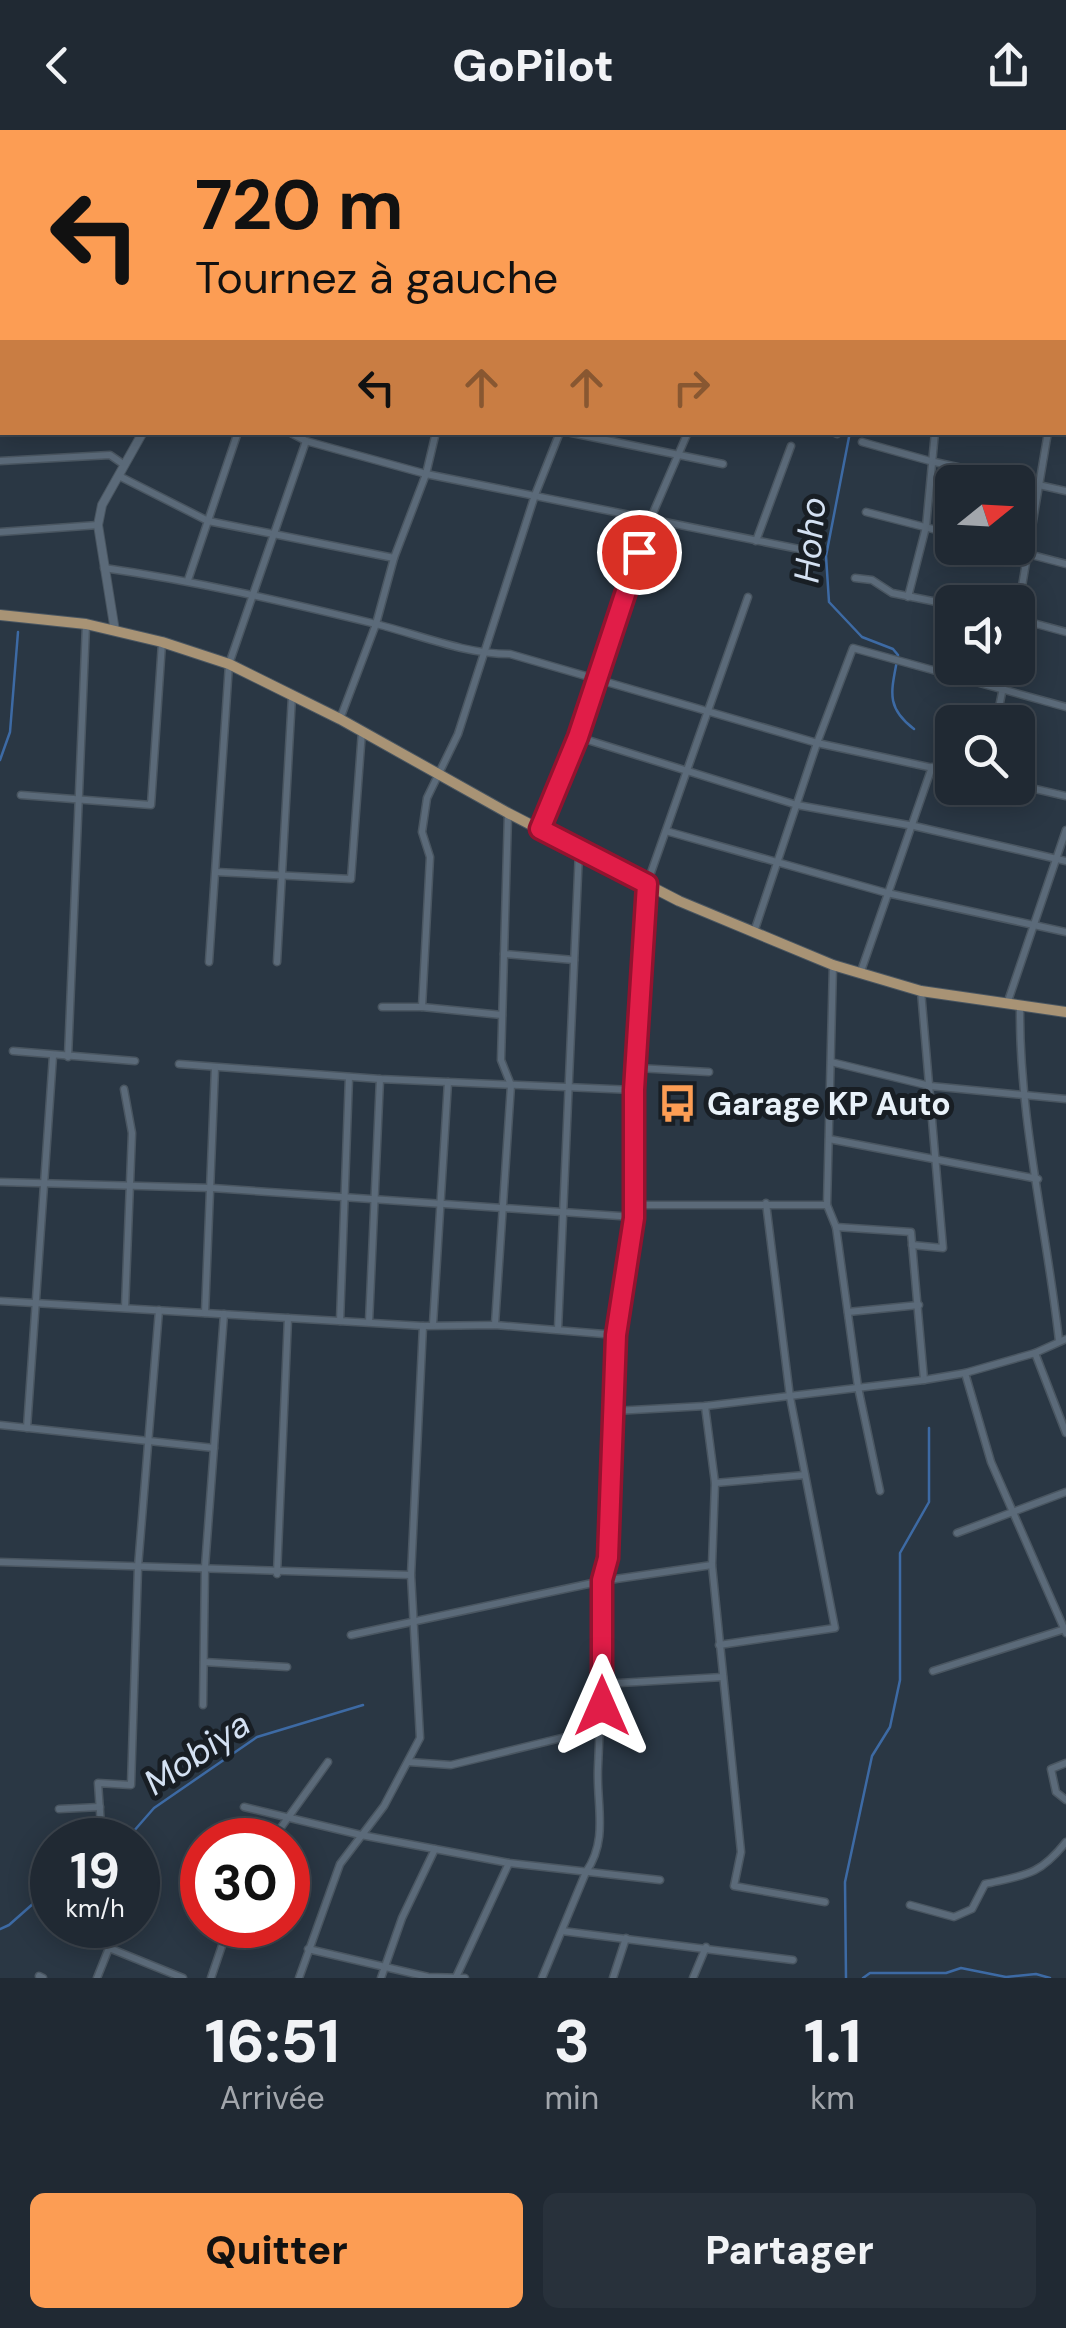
<!DOCTYPE html>
<html lang="fr">
<meta charset="utf-8">
<style>
:root{--surface:#202933;--page:#28313b;--text:#f1f3f6;--muted:#a2a6ac;--line:#3d454e;--accent:#fc9d54}
body{margin:0;font-family:"DM Sans",sans-serif;background:var(--page);color:var(--text);height:100vh;display:flex;flex-direction:column;font-size:38px;white-space:nowrap}
*{box-sizing:border-box;margin:0}
p{font-size:32px;color:var(--muted)}
.icon{flex:none;width:55px;height:55px;fill:none;stroke:currentColor;stroke-width:2;stroke-linecap:round;stroke-linejoin:round}
.map{position:relative;height:1848px;overflow:hidden}
.side{display:flex;flex-direction:column;background:var(--surface);flex:1}
.side>*{flex:none}
.hud{position:absolute;left:0px;top:0px;width:1068px;height:305px;box-shadow:0 5px 25px #0003,0 0 0 2px var(--line);background:#fc9d54;color:#111;overflow:hidden}
.needle{width:65px;rotate:72deg}
.fabs{position:absolute;left:935px;top:335px;display:grid;gap:20px}
.fabs a{display:grid;place-items:center;width:100px;height:100px;border-radius:15px;background:var(--surface);box-shadow:0 5px 25px #0003,0 0 0 2px var(--line);font-size:50px}
.speed{position:absolute;left:30px;top:1688px;display:flex;gap:20px;font-size:50px;font-weight:700;text-align:center}
.speed>*{display:grid;place-content:center;width:130px;height:130px;border-radius:50%;background:var(--surface);box-shadow:0 5px 25px #0003,0 0 0 2px var(--line);line-height:1}
.speed small{font-size:25px;font-weight:400}
.speed .limit{border:15px solid #d22;background:#fff;color:#111}
.pin{position:absolute;display:grid;place-items:center;width:85px;height:85px;color:#fff;margin:-42px;border:5px solid #fff;border-radius:50%;box-shadow:0 2px 10px #0007}
.me{position:absolute;width:110px;margin:-55px;rotate:0deg;stroke-linejoin:round;filter:drop-shadow(0 0 8px #0008)}
.turn{display:flex;align-items:center;gap:35px;height:210px;padding:0 30px;font-size:45px}
.turn .icon{width:130px;height:130px;stroke-width:2.5}
.turn b{display:block;font-size:70px;line-height:85px}
.lanes{display:flex;align-items:center;height:95px;padding:0 30px;background:#0003;justify-content:center;gap:50px;direction:ltr}
.lanes .off{opacity:.35}
.eta{display:flex;justify-content:space-evenly;align-items:center;height:170px;text-align:center}
.eta b{font-size:60px;font-weight:800;line-height:70px}
.cta{display:flex;gap:20px;margin-top:auto;padding:20px 30px}
.cta a{flex:1;height:115px;border-radius:15px;background:var(--accent);color:#111;font-size:40px;font-weight:800;line-height:115px;text-align:center}
.cta a+a{background:var(--page);color:var(--text)}
header{display:flex;justify-content:space-between;align-items:center;height:130px;padding:0 30px;background:var(--surface);font-size:45px;font-weight:800}
.map>svg:first-child{display:block}
.lines{fill:none;stroke-linecap:round;stroke-linejoin:round}
.stream{stroke:#3d6aa4;stroke-width:2.5}
.minor-casing{stroke:#4a5661;stroke-width:9}
.tertiary-casing{stroke:#4a5661;stroke-width:10}
.primary-casing{stroke:#4a5661;stroke-width:12}
.minor{stroke:#5b6a79;stroke-width:6}
.tertiary{stroke:#5b6a79;stroke-width:8}
.primary{stroke:#a89375;stroke-width:10}
.route-casing{stroke:#92132f;stroke-width:25}
.route{stroke:#e11d48;stroke-width:18}
.labels{text-anchor:middle;dominant-baseline:central;stroke-width:10;stroke-linejoin:round;paint-order:stroke}
.poi-label{font-size:32px;font-weight:bold;fill:#e9f2fa;stroke:#181e24;text-anchor:start}
.water-label{font-size:35px;font-style:italic;fill:#d4e1f2;stroke:#181e24}
</style>
<header><svg class="icon" aria-label="back" viewBox="0 0 24 24"><path d="M15 5l-7 7 7 7"/></svg>GoPilot<svg class="icon" aria-label="share" viewBox="0 0 24 24"><path d="M12 15V3M7 8l5-5 5 5M5 13v7h14v-7"/></svg></header>
<div class="map">
<svg width="1066" height="1848" viewBox="0 0 1066 1848">
<rect width="100%" height="100%" fill="#2a3744"/>
<g class="lines">
<!-- stream -->
<g class="stream">
<path d="M841,0H862"/>
<path d="M170,2V0"/>
<path d="M596,2L623,0"/>
<path d="M850,302L826,426L829,472L862,507L893,519L898,525C892,560 884,576 914,599"/>
<path d="M0,630L10,602L18,502"/>
<path d="M126,1710L154,1678L257,1607L363,1575"/>
<path d="M0,1799L9,1795L52,1757"/>
<path d="M846,1848L845,1752L872,1626L890,1597L900,1550V1423L929,1372V1298"/>
<path d="M863,1848L870,1843H946L961,1838L1006,1847L1036,1844L1050,1848"/>
</g>
<defs>
<g id="minor">
<path d="M39,0V2"/>
<path d="M994,0L996,2"/>
<path d="M254,2L255,0"/>
<path d="M505,2V0"/>
<path d="M1065,5L1066,4"/>
<path d="M0,60L2,59"/>
<path d="M1065,81L1066,82"/>
<path d="M1065,94H1066"/>
<path d="M0,124H2"/>
<path d="M1065,176H1066"/>
<path d="M0,193H2"/>
<path d="M1065,247L1066,248"/>
<path d="M0,259H2"/>
<path d="M1065,293H1066"/>
<path d="M289,302L306,311L426,344L814,422"/>
<path d="M567,302L723,334"/>
<path d="M833,302L837,304"/>
<path d="M862,312L930,331L1066,361"/>
<path d="M0,331L110,325L123,334"/>
<path d="M119,346L208,391L394,428"/>
<path d="M866,382L952,404"/>
<path d="M0,402L98,395"/>
<path d="M756,411L791,316"/>
<path d="M1005,418L1066,434"/>
<path d="M104,438C196,451 286,472 376,494C420,505 464,524 510,524L817,613L952,642"/>
<path d="M855,448L872,450L892,463L952,475"/>
<path d="M188,450L238,302"/>
<path d="M908,467L926,397L935,302"/>
<path d="M1018,480L1048,302"/>
<path d="M1018,489L1066,502"/>
<path d="M340,589L376,494L394,428L426,344L436,302"/>
<path d="M996,592L1007,538"/>
<path d="M578,607L797,675L914,696L1066,731"/>
<path d="M1018,655L1066,666"/>
<path d="M21,665L151,675L162,513"/>
<path d="M540,699L578,607L650,390L688,302"/>
<path d="M666,701L887,763L1066,802"/>
<path d="M216,742L351,749L362,601"/>
<path d="M754,802L817,613L853,518L1066,577"/>
<path d="M504,824L574,830"/>
<path d="M209,832L229,534L306,311"/>
<path d="M277,832L292,566"/>
<path d="M833,835L827,1075L836,1097L858,1257L880,1361"/>
<path d="M860,844L932,637"/>
<path d="M1007,874L1066,700"/>
<path d="M382,877H422L502,885"/>
<path d="M422,877L430,727L422,702L427,668L458,604L535,365L560,302"/>
<path d="M1020,878C1019,990 1047,1100 1059,1211"/>
<path d="M13,921L135,931"/>
<path d="M68,927L86,495"/>
<path d="M831,932L930,956L1066,969"/>
<path d="M179,934L380,949L634,960"/>
<path d="M637,938L709,942"/>
<path d="M124,959L132,1003L125,1178"/>
<path d="M829,1009L1038,1049"/>
<path d="M0,1052L212,1058L634,1087"/>
<path d="M634,1075H827"/>
<path d="M836,1097L911,1102L924,1250"/>
<path d="M912,1115L943,1118L921,861"/>
<path d="M0,1171L423,1196L495,1195L616,1205"/>
<path d="M848,1182L919,1175"/>
<path d="M205,1183L215,938"/>
<path d="M340,1191L349,947"/>
<path d="M369,1192L380,949"/>
<path d="M433,1194L448,952"/>
<path d="M495,1194L511,955L501,930L508,684"/>
<path d="M558,1199L579,721"/>
<path d="M1035,1223L1066,1303"/>
<path d="M965,1243L991,1332L1066,1503"/>
<path d="M705,1276L715,1353L712,1435L741,1722L734,1756L825,1772"/>
<path d="M614,1281L705,1276L924,1250L965,1243L1035,1223L1066,1209"/>
<path d="M0,1295L214,1318"/>
<path d="M27,1298L53,926"/>
<path d="M715,1353L805,1345"/>
<path d="M957,1403L1066,1362"/>
<path d="M0,1432L411,1445"/>
<path d="M277,1444L288,1188"/>
<path d="M351,1505L602,1451L712,1435"/>
<path d="M719,1515L835,1498L790,1267L766,1073"/>
<path d="M204,1532L287,1537"/>
<path d="M933,1541L1065,1499"/>
<path d="M602,1554L723,1547"/>
<path d="M203,1575L205,1437L224,1184"/>
<path d="M409,1632L451,1635L602,1598"/>
<path d="M1066,1633L1051,1639L1056,1662L1066,1670"/>
<path d="M244,1677L361,1705L509,1733L660,1750"/>
<path d="M59,1679L100,1677"/>
<path d="M102,1710L98,1653L131,1655L138,1437L159,1180"/>
<path d="M272,1710L328,1632"/>
<path d="M910,1775L954,1787L972,1779L985,1754C1025,1745 1039,1746 1066,1712"/>
<path d="M562,1801L793,1830"/>
<path d="M308,1819L428,1847L465,1848"/>
<path d="M457,1845L509,1733"/>
<path d="M39,1846L43,1848"/>
<path d="M97,1848L109,1818L183,1848"/>
<path d="M211,1848L229,1795"/>
<path d="M299,1848L340,1734L384,1676L420,1608L411,1445L423,1196"/>
<path d="M381,1848L402,1788L435,1719"/>
<path d="M542,1848L586,1742C609,1709 596,1674 598,1637C601,1575 602,1513 602,1451L608,1428L616,1205L634,1087V960L647,754L748,467"/>
<path d="M613,1848L626,1808"/>
<path d="M693,1848L706,1817"/>
</g>
<g id="tertiary">
<path d="M374,2L376,0"/>
<path d="M115,501L98,395L102,375L143,302"/>
</g>
<path id="primary" d="M0,485L86,494L162,512L229,534L340,589L508,683L679,771L833,835L921,861L1066,882"/>
</defs>
<!-- minor casing -->
<use href="#minor" class="minor-casing"/>
<!-- tertiary casing -->
<use href="#tertiary" class="tertiary-casing"/>
<!-- primary casing -->
<use href="#primary" class="primary-casing"/>
<!-- minor -->
<use href="#minor" class="minor"/>
<!-- tertiary -->
<use href="#tertiary" class="tertiary"/>
<!-- primary -->
<use href="#primary" class="primary"/>
</g>
<g class="lines">
<defs>
<path id="route" d="M602,1576V1450L608,1428L616,1205L634,1088V960L647,754L540,699L578,607L639,422"/>
</defs>
<!-- route casing -->
<use href="#route" class="route-casing"/>
<!-- route -->
<use href="#route" class="route"/>
</g>
<!-- icons -->
<defs>
<symbol id="bus-bare" viewBox="-9 -9 18 18"><path d="M-5-6H5V4H4V6H2V4H-2V6H-4V4H-5ZM-3.5-4V0h7V-4ZM-3.5 1.2v1.5H-2V1.2ZM2 1.2v1.5H3.5V1.2Z" fill="#fc9d54" stroke="#181e24" stroke-width="2.5" paint-order="stroke"/></symbol>
</defs>
<g fill-rule="evenodd">
<use href="#bus-bare" x="650" y="946" width="55" height="55"/>
</g>
<g class="labels">
<!-- poi labels -->
<g class="poi-label">
<text x="707" y="974">Garage KP Auto</text>
</g>
<!-- water labels -->
<g class="water-label">
<text transform="translate(810 410) rotate(-85)">Hoho</text>
<text transform="translate(197 1623) rotate(-34)">Mobiya</text>
</g>
</g>
</svg>
<div class="fabs">
<a><svg class="needle" viewBox="-14 -14 28 28"><path d="M0-13l5 13h-10z" fill="#e53935"/><path d="M0 13l5-13h-10z" fill="#a2a6ac"/></svg></a>
<a><svg class="icon" aria-label="sound" viewBox="0 0 24 24"><path d="M4 9h4l5-4v14l-5-4H4zM17 9q2 3 0 6"/></svg></a>
<a><svg class="icon" aria-label="search" viewBox="0 0 24 24"><circle cx="10" cy="10" r="6"/><path d="M15 15l6 6"/></svg></a>
</div>
<div class="speed"><div>19<small>km/h</small></div><div class="limit">30</div></div>
<div class="pin" style="left:639px;top:422px;background:#d93025"><svg class="icon" aria-label="arrive" viewBox="0 0 24 24"><path d="M6 21V4h12l-3 4 3 4H6"/></svg></div>
<svg class="me" style="left:602px;top:1576px" viewBox="-20 -20 40 40"><path d="M0-17L14 15 0 8-14 15z" fill="#e11d48" stroke="#fff" stroke-width="4"/></svg>
<div class="hud">
<div class="turn"><svg class="icon" aria-label="left" viewBox="0 0 24 24"><path d="M17 20v-9H6M10 6l-5 5 5 5"/></svg><div><b>720 m</b>Tournez à gauche</div></div>
<div class="lanes"><svg class="icon" aria-label="left" viewBox="0 0 24 24"><path d="M17 20v-9H6M10 6l-5 5 5 5"/></svg><svg class="icon off" aria-label="ahead" viewBox="0 0 24 24"><path d="M12 20V5M6 11l6-6 6 6"/></svg><svg class="icon off" aria-label="ahead" viewBox="0 0 24 24"><path d="M12 20V5M6 11l6-6 6 6"/></svg><svg class="icon off" aria-label="right" viewBox="0 0 24 24"><path d="M7 20v-9h11M14 6l5 5-5 5"/></svg></div>
</div>
</div>
<section class="side">
<div class="eta">
<div><b>16:51</b><p>Arrivée</p></div>
<div><b>3</b><p>min</p></div>
<div><b>1.1</b><p>km</p></div>
</div>
<div class="cta"><a>Quitter</a><a>Partager</a></div>
</section>
